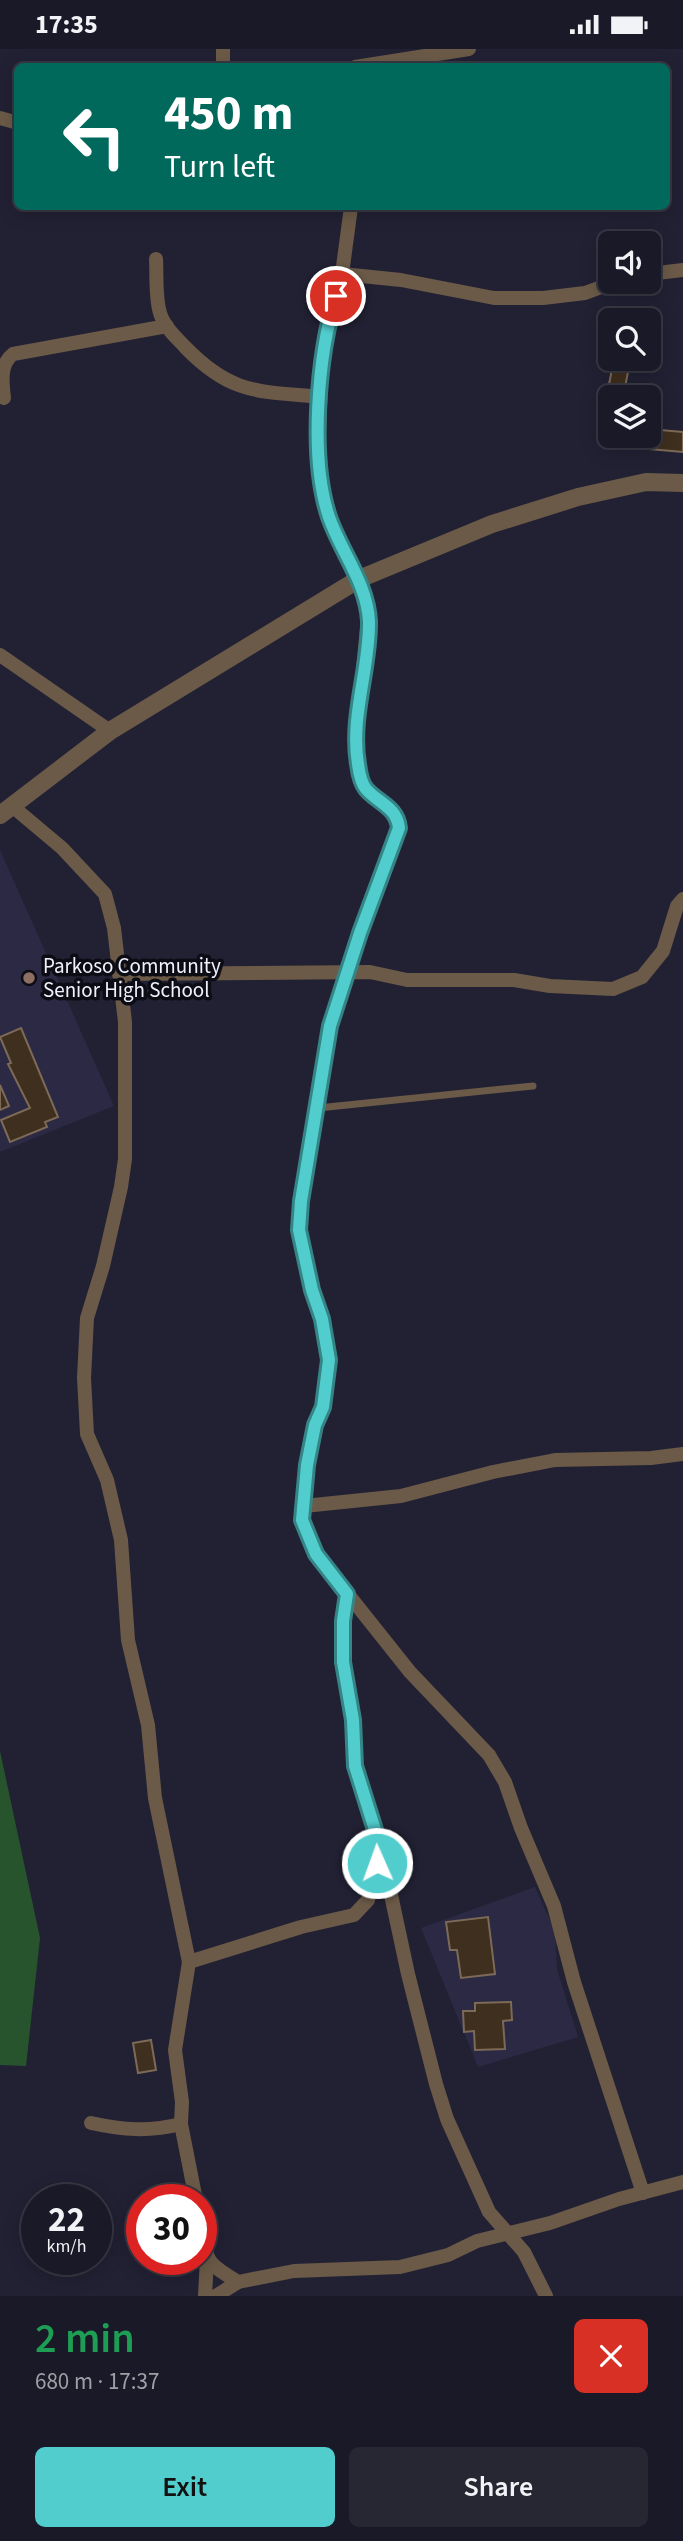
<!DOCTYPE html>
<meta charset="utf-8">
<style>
:root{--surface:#1a1927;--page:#272633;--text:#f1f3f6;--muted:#9fa0a7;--line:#383844;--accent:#52cdce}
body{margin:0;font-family:"Source Sans 3",sans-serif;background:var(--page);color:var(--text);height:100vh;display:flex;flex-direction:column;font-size:26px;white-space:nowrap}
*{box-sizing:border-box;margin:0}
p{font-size:23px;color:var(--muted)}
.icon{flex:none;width:38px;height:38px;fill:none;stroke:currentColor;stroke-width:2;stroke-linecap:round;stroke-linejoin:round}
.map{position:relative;height:2247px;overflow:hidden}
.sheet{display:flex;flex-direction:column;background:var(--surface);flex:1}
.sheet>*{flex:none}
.top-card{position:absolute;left:14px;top:14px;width:656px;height:147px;border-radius:10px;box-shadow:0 4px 18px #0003,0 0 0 2px var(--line);background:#00695c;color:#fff;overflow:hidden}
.tools{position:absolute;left:598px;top:182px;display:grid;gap:14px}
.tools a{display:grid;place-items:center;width:63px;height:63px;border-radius:10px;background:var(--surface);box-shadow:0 4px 18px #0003,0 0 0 2px var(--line);font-size:35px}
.speed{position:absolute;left:21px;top:2135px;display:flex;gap:14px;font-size:35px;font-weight:700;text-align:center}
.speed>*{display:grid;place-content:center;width:91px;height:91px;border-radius:50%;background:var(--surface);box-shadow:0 4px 18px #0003,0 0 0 2px var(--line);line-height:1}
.speed small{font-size:18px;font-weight:400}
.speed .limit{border:10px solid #d22;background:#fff;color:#111}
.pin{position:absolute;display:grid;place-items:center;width:60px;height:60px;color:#fff;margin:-30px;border:4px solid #fff;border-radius:50%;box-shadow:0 2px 7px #0007}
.me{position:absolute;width:77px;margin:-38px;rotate:358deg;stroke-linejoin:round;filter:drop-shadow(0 0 5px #0008)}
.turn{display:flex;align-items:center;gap:24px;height:147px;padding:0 35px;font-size:32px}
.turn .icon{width:91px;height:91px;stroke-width:2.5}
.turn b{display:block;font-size:49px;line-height:60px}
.round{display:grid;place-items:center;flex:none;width:74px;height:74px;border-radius:10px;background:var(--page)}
.summary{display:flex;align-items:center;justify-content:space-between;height:119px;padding:0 35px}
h1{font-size:42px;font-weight:600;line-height:52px;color:#1e9e55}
.button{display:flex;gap:14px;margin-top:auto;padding:14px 35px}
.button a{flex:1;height:80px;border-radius:10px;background:var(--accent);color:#111;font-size:28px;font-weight:600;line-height:80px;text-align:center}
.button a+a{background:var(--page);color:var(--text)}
.status{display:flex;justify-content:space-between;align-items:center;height:49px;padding:0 35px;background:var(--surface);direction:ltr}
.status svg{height:19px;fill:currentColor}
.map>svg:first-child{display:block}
.built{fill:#2b2943}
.forest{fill:#27542c}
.building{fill:#3f2f1e;stroke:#7c6a57;stroke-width:2}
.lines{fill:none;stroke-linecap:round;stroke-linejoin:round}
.service{stroke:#6b5a47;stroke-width:7}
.minor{stroke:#6b5a47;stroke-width:14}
.tertiary{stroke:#6b5a47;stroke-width:18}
.route-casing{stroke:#358586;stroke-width:18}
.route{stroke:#52cdce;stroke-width:12}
.education-dot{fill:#8d6e63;stroke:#0c0c14;stroke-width:2.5}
.labels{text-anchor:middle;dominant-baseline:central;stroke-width:7;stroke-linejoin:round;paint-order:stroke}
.poi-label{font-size:21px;fill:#f0f0fe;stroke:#0c0c14;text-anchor:start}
</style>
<div class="status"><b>17:35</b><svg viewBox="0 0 49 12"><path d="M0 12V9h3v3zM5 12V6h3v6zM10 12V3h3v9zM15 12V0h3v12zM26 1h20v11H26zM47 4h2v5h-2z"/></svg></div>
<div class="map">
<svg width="683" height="2247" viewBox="0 0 683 2247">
<rect width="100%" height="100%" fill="#222134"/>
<!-- built -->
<g class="built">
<path d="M0,801L114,1057L0,1103Z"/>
<path d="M535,1838L555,1882L557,1920L578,1988L478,2018L421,1879Z"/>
</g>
<!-- forest -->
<path class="forest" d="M0,1702L40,1889L26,2017L0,2016Z"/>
<!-- building -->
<g class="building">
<path d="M612,320L628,323L623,348H611V362L604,361Z"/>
<path d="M608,375H611V387H632V399H608Z"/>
<path d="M649,380L683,383V403L638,399L639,387H649Z"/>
<path d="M21,979L58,1068L45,1073L47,1078L10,1093L1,1071L30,1059L8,1015L11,1014L0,988Z"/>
<path d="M0,1036L9,1057L0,1061Z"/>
<path d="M488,1868L495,1925L461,1929L457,1901H450L446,1873Z"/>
<path d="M511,1953L512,1971L503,1972L505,2000L475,2001L474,1982L464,1983L463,1962H475V1954Z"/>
<path d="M151,1991L156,2021L138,2024L133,1994Z"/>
</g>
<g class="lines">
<!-- service -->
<path class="service" d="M318,1059L533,1037"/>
<!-- minor -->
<g class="minor">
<path d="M223,18V0"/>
<path d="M355,18L469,0"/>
<path d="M0,69L18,74"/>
<path d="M351,158L342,225L331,265L322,310L318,410L320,429L329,468L359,530L368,568L357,683V714L363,736L394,762L398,771L399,779L360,884L330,977L301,1152L299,1181L312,1241L322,1270L329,1311L323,1358L315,1376L307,1416L302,1471L316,1505L410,1623L489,1706L505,1733L521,1779L554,1857L574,1933L643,2144"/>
<path d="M156,210C157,227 155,247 160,264C164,278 177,289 186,299C232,346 259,342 320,348"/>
<path d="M342,225L401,231L494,249H543L585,244L615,233"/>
<path d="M649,225L683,221"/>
<path d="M4,349C2,332 0,315 13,305L167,277"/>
<path d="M0,606L110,682"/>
<path d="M12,757L62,799L105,845L114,879L125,973V1110L121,1138L103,1217L87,1269L84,1329L87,1385L107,1431L121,1491L128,1591L148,1676L155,1749L189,1913L301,1878L354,1866L368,1851L381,1799L377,1783L360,1737L355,1717L353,1671L343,1613V1572L347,1545"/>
<path d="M119,925L370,923L407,931H514L550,937L613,940L642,928L663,902L677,857L683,850"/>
<path d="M304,1457L401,1447L493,1423L555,1411L651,1409L683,1405"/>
<path d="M382,1804L408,1925L436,2035L447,2070L489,2163L524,2203L546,2247"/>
<path d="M189,1913L175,2001L182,2053L181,2075L196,2151"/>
<path d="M91,2074C123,2081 149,2083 181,2075"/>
<path d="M201,2180C208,2215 207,2214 238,2233L294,2222L400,2218L448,2206L477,2192L550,2174L619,2150L683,2133"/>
<path d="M205,2247L207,2209"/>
<path d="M216,2247L238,2233"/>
</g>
<!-- tertiary -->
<path class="tertiary" d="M0,766L110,682L359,530L492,475L578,448L646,433L683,434"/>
</g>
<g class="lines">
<defs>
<path id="route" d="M336,247C318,306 309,408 329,468C341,503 367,534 369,572C370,619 350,667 358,715C359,723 361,734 366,740C378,754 397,758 399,779L360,884L330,977L301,1152L299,1181L312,1241L322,1270L329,1311L323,1358L315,1376L307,1416L302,1471L316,1505L347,1545L343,1572V1613L353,1671L355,1717L381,1800L377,1814"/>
</defs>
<!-- route casing -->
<use href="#route" class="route-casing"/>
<!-- route -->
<use href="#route" class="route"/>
</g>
<!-- markers -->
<circle class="education-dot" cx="29" cy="929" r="7"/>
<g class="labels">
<!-- poi labels -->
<g class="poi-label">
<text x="43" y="917">Parkoso Community<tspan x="43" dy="24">Senior High School</tspan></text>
</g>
</g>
</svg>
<div class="tools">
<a><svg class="icon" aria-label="sound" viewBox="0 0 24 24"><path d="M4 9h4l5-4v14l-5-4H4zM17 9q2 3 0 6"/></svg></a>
<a><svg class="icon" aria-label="search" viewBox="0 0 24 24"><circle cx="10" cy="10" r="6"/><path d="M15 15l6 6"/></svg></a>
<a><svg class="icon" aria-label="layers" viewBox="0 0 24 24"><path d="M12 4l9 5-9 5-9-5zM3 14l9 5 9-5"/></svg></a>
</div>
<div class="speed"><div>22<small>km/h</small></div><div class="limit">30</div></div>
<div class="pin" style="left:336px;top:247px;background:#d93025"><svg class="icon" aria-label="arrive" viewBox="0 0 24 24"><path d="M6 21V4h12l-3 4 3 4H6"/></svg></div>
<svg class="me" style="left:377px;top:1814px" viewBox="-20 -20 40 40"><circle r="17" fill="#52cdce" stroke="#fff" stroke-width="3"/><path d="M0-11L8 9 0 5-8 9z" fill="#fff"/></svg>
<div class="top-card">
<div class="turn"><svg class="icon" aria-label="left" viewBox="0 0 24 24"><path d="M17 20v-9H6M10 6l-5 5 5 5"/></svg><div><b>450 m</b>Turn left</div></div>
</div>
</div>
<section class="sheet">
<div class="summary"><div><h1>2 min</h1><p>680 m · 17:37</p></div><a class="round" style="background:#d93025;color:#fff"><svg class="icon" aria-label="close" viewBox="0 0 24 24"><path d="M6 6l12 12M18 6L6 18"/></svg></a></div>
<div class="button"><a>Exit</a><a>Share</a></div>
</section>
